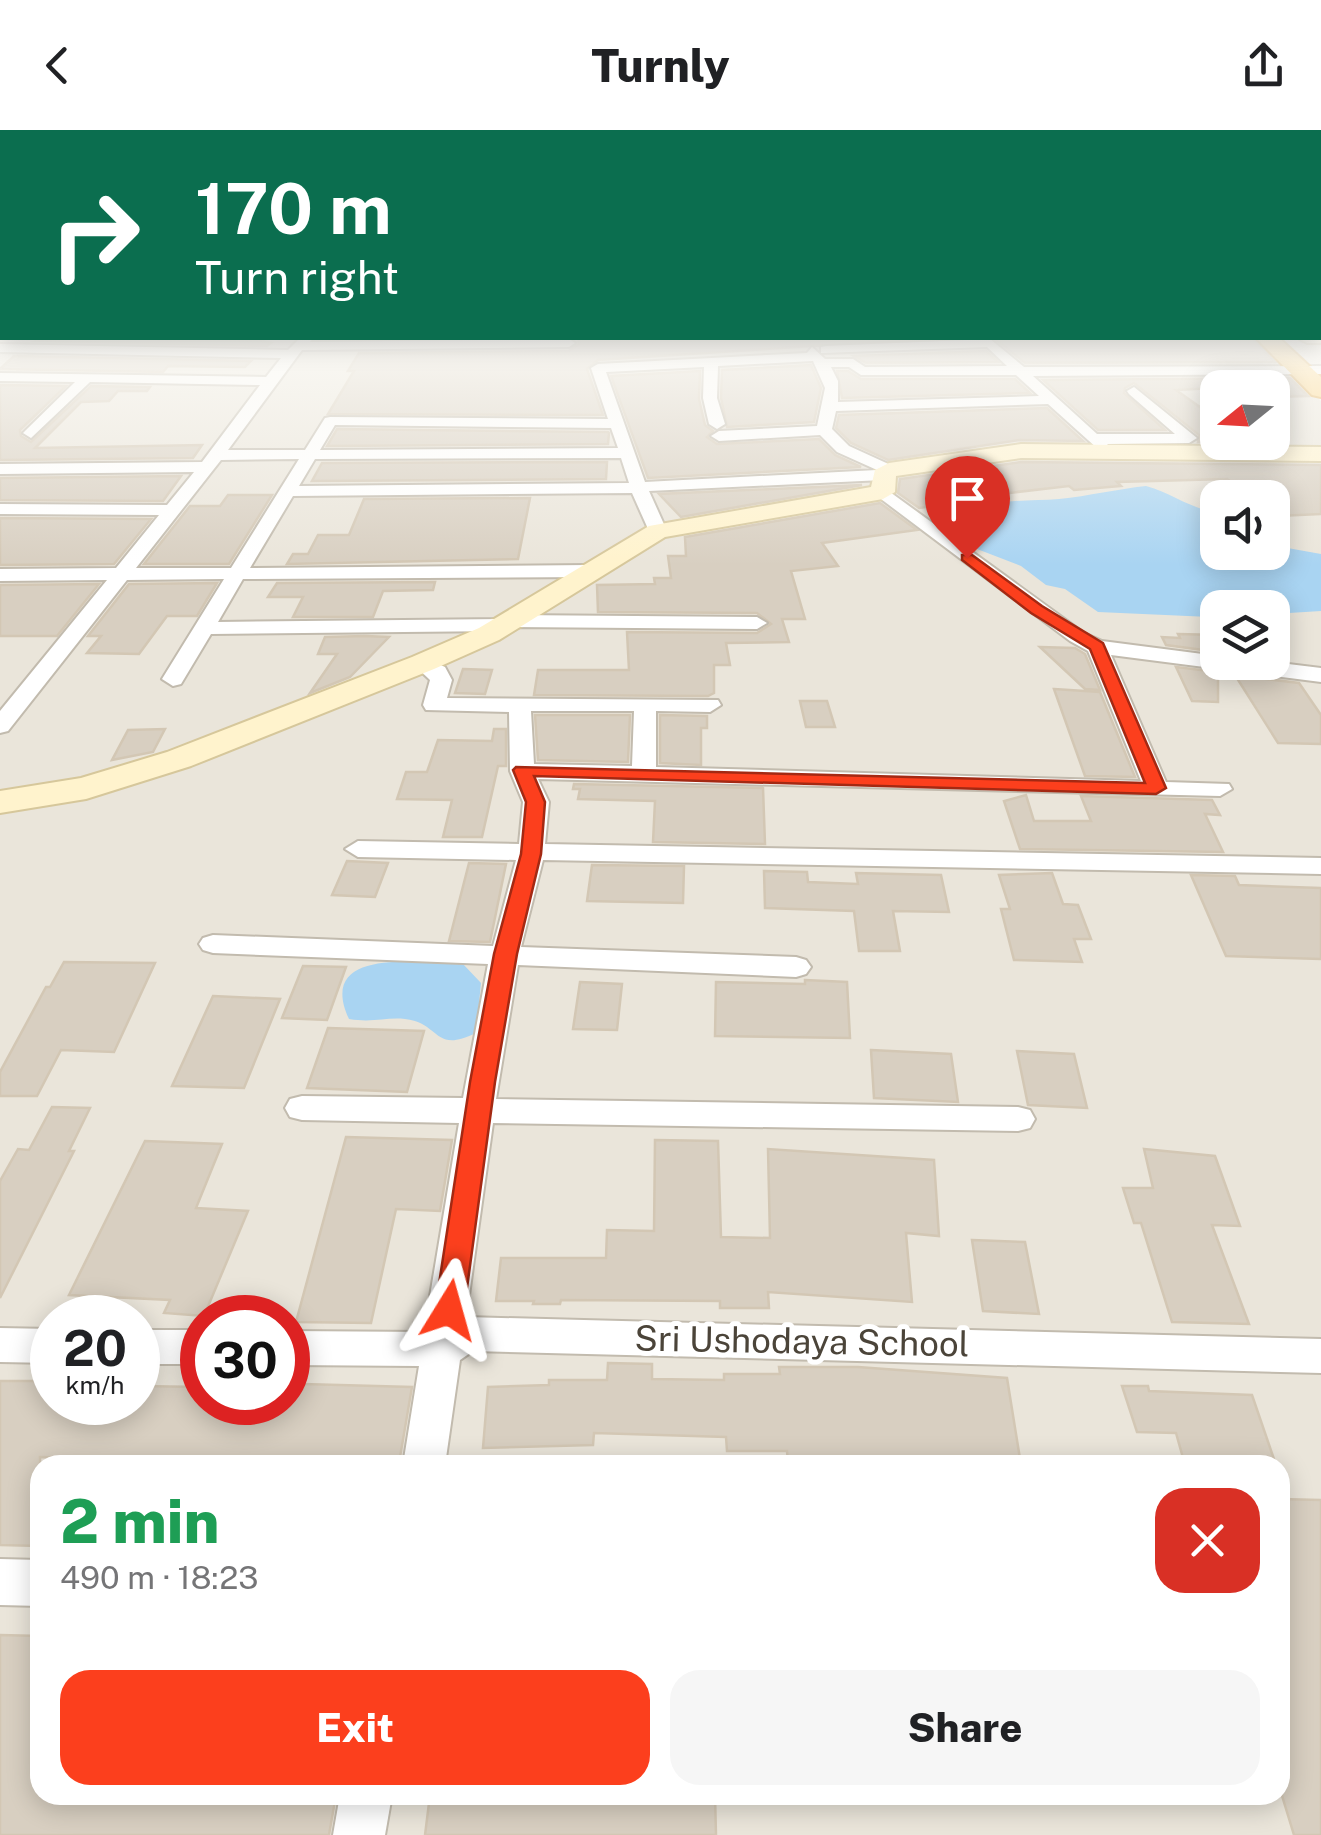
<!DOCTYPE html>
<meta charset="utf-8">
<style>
:root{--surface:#fff;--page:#f6f6f6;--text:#202124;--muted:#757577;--accent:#fc3f1d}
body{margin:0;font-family:"Public Sans",sans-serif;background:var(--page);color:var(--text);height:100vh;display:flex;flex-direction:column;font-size:38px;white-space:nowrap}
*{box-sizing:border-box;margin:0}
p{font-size:32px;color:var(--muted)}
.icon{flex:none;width:55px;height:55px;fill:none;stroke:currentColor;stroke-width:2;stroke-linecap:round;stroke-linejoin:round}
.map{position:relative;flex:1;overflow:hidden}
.drawer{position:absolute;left:30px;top:1325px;width:1260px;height:350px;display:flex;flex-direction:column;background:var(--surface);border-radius:30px;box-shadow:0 5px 25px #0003}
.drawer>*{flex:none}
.top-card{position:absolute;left:0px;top:0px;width:1322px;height:210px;box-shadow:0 5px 25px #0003;background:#0b6e4f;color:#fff;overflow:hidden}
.needle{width:65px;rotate:252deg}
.tools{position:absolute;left:1200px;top:240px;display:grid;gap:20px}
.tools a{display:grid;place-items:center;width:90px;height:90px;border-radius:20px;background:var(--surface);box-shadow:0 5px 25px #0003;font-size:50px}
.speed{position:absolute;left:30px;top:1165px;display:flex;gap:20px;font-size:50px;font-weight:700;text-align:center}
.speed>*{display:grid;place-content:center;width:130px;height:130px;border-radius:50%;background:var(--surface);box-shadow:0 5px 25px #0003;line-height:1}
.speed small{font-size:25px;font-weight:400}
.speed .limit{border:15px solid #d22;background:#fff;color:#111}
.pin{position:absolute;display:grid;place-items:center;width:85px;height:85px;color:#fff;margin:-102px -42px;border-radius:50% 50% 50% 0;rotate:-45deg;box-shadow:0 0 10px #0007}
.pin .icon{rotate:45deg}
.me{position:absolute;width:110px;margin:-55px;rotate:8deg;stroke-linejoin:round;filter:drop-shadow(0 0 8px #0008)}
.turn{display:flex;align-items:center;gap:35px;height:210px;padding:0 30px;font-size:45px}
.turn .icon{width:130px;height:130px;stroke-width:2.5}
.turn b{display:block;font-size:70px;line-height:85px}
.round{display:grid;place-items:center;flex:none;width:105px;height:105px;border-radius:30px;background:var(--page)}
.summary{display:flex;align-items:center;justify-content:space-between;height:170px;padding:0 30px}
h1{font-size:60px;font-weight:800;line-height:75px;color:#1e9e55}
.button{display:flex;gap:20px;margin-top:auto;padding:20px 30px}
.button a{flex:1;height:115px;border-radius:30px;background:var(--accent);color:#fff;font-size:40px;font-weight:800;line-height:115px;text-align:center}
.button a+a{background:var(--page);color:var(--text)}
header{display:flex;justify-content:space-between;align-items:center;height:130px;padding:0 30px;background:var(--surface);font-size:45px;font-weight:800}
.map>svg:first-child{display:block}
.residential{fill:#eae5da;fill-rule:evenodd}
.water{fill:#a9d4f2}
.building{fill:#d8cfc1;stroke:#d3c7b4;stroke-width:2.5}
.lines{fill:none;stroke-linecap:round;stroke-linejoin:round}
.street-casing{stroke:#c2bbae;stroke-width:4}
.secondary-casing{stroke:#d6c79b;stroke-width:4}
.highway-casing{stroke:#e0a43c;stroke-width:4}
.street{fill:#fff;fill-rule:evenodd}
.secondary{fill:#fff3cd;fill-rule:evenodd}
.highway{fill:#ffcf6e;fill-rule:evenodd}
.route{fill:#fc3f1d;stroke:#a42913;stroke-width:2.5}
.labels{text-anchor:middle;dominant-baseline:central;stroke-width:10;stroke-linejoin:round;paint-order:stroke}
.near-street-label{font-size:35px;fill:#4b4439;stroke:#fff}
</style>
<header><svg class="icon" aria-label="back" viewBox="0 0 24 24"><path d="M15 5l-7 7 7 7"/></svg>Turnly<svg class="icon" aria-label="share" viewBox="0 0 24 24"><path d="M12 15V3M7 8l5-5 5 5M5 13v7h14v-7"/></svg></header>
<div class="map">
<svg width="1321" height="1705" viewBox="0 0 1321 1705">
<rect width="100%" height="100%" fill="#f6f3ec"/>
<!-- residential -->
<path class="residential" d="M0,196L2,208H1255L1321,271V1705H0ZM1218,258H1272V312H1218ZM1218,368H1272V422H1218ZM1218,478H1272V532H1218ZM52,1188H138V1272H52ZM202,1188H288V1272H202ZM40,1335H1280V1665H40Z"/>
<!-- water -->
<g class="water">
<path d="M1146,356C1172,363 1190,379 1217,382L1218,422H1272L1273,410L1282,417L1321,424V481L1273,484L1272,478H1218L1217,487H1210L1098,482L1065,459L1046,455L1021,436L977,419L957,405L953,395C981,366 1024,372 1059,369C1089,366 1117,359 1146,356Z"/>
<path d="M463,834L481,853L476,903C433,924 441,893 405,889C386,887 373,893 349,889C315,816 421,833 463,834Z"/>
</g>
<!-- building -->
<g class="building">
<path d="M40,208L262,211L271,213L267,216L35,211Z"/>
<path d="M578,208L678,210L937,208L598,230L587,239L603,285L328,284L354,241H348L359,223L569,221L579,214Z"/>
<path d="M994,208H1239L1253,209L1275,232L1025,233Z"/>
<path d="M986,221L998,232L866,233L854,226Z"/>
<path d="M14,226L251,231L245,237L168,236L163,242L0,239Z"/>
<path d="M811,235L821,258L814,292L727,297L721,268L722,240Z"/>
<path d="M700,241L699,269L705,295L713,301L707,307L717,314L819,309L835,325L861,337L648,348L611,246Z"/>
<path d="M837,241H848L861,249H1015L1030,263L842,268Z"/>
<path d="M1290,248L1308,266L1272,267V258L1255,256L1176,260L1218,290V305L1211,312H1198L1199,305L1134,253L1125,258L1124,263L1165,300H1098L1043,250Z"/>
<path d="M0,255L66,256L20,300L21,306L31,312L91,256L150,257L147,261H118L109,271L81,272L35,318L202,315L193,328L0,330Z"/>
<path d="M1047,278L1083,311L1020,310L888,330L851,313L836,298L839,285Z"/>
<path d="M337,299L608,302L609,303L608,314L327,316Z"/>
<path d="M607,332L606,349L312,351L322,333Z"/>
<path d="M1021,332L1321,335V384L1278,386L1272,382V368H1253L1227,349L1117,352L1121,356L1074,360L1069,356L948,370L949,374L919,378L898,363L900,349Z"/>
<path d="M181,346L163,371L0,370V348Z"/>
<path d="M862,355L681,387L659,364Z"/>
<path d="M228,365H272L229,434H144L190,376H220Z"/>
<path d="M530,368L518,429L287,434L293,424H308L318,405H349L364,369Z"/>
<path d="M880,373L917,400L822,413L838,436L791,441L805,489H782L789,512L726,513L730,535H714V563L708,566L534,565L538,540H629L627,502L757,503L771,494L757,483L598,482L597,455L655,454L654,448H671L668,426H686L685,407Z"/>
<path d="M0,388L151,389L114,434L0,435Z"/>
<path d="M435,452L433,460L383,461L373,487H293L303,467H268L277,453Z"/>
<path d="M217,453L197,486H167L139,524L87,523L101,506H88L129,454Z"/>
<path d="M99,454L57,506H0V455Z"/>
<path d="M1178,504L1218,505V522L1166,515L1162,507L1180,508Z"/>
<path d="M325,507L365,506L389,507L350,547L310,563L337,524H318Z"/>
<path d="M1040,517L1075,518L1085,524L1100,560L1085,559Z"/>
<path d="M1176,537L1218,542V572L1192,571Z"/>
<path d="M463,539L492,540L485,564L455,563Z"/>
<path d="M1235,545L1299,553L1321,585V614L1278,613Z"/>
<path d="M1054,559L1100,562L1135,647L1085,646Z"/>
<path d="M800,571H827L835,597H806Z"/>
<path d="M535,585H630L628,632L538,630Z"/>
<path d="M660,585L707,586V598H701V635L660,633Z"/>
<path d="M165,599L153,622L112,630L128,600Z"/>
<path d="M494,599H506V636H498L482,707H443L452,670L397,669L406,642H427L438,610L492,611Z"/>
<path d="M574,654L763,658L765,714L653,712L655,671L578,669L580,659H573Z"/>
<path d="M1026,665L1034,691H1091L1081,666L1212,670L1220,685L1205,684L1223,722L1020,719L1004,671Z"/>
<path d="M347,731L388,733L375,767L332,765Z"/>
<path d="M469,733L506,734L490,812L449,811Z"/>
<path d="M592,735L684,736L683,773L587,771Z"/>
<path d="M764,741L807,742L808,752L858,754L856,743L941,745L949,782L893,781L900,821H859L854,781L765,778Z"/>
<path d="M1052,743L1063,774L1078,775L1091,809H1074L1082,832L1014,830L1001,779H1010L999,745Z"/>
<path d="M1191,745L1235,746L1239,755L1321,758V829L1226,826Z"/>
<path d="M64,832L155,833L114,922L61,920L37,966H0V942L46,857H50Z"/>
<path d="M303,836L346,837L327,890L282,888Z"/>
<path d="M805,850L847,852L850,908L715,906L716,852L805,854Z"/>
<path d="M580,852L622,854L617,900L573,899Z"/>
<path d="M213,866L280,869L244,958L172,956Z"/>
<path d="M328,898L424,901L407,962L307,958Z"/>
<path d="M871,920L951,924L958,972L874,968Z"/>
<path d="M1017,921L1074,924L1087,978L1028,975Z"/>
<path d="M52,977L90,978L69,1021H74L0,1168V1051L18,1019L29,1020Z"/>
<path d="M346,1007L452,1010L440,1081L396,1079L371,1193L296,1192Z"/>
<path d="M655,1010L718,1011L721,1107L770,1108L768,1019L934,1030L939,1106L906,1103L912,1172L768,1162L769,1178H720V1171L561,1170L560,1174H533L534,1171H496L501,1128H606L607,1100L654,1101Z"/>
<path d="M145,1011L222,1014L196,1078L248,1081L204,1186L164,1183L170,1170L69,1165Z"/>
<path d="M1144,1019L1215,1026L1240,1096L1212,1095L1249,1194L1172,1192L1141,1093H1134L1123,1058H1153Z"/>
<path d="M972,1110L1025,1112L1039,1184L983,1181Z"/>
<path d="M608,1233L652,1234V1249L724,1250V1244H780L779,1237H858L1007,1248L1021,1335L871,1330L788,1333L787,1321H727L726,1307L594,1303L593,1315L483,1318L488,1257L549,1255V1250H607Z"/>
<path d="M0,1251H52V1272H138V1256L202,1257V1272H288V1258L303,1259L304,1254L412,1257L399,1333L154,1327L151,1335H99L101,1328L40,1327V1416L0,1415Z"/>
<path d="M1122,1256H1148L1149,1261L1252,1265L1276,1335H1185L1176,1303L1137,1302Z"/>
<path d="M1280,1369L1321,1370V1705H1294L1280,1659Z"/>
<path d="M0,1505L40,1506V1665H336L329,1705H0Z"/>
<path d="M430,1665H501V1669L715,1665L716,1705H425Z"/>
</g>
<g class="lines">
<defs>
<g id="street">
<path d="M300,208H313L310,212L569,209L575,213L569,217L302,220L228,320H305L325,288L330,287L608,289L591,238L598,234L807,223L812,217L825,229H853L865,237L1007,236L987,217L821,223V217L826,216L990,209L1024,237L1321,236V244L1033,246L1097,304H1175L1129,264L1127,261L1134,257L1197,308L1189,313L1107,314L1116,323L1108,328L1048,274L836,281L832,299L849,316L895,337V343L883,350L649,361L667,401L658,406L649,401L632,363L293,366L250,438L590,435L599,441L590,447L243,449L218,492L503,489L512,485L757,487L767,493L757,499L513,497L504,501L211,504L181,554L173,556L162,549L224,449L127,450L8,601L0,603V581L107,450L0,451V439L116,438L159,385L0,384V374L167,375L194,342L0,344V334L202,332L260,255L90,252L31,308L23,303L26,300L75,252L0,251V243L266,247L281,228L0,222V214L288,220ZM813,231L825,258L817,296L719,301L711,306L719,311L820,305L837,322L877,340L645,352L606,242L704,237L703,268L709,294L717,299L725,294L717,268L718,236ZM831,237H849L861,245H1016L1039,266L838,272V251ZM335,295L611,298L618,318L320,320ZM621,328L629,353L299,356L315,329ZM299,329L231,438H136L221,330Z"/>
<path d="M1218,309V312H1251L1290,323L1282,328L1223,317L1218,315L1215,312Z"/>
<path d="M883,357L1084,503L1102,511L1218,526V532H1272L1321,538V552L1111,525L1166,652L1229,654L1232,659L1220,666L538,649L549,672L545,714L1321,728V744L543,730L521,817L796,827L806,830L811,837L806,844L796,847L518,835L496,969L1018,977L1030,980L1035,989L1030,998L1018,1001L493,993L466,1187L1321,1209V1243L473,1221L460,1230L445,1335H403L419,1236L288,1235V1201L424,1202L459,993L302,990L290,987L285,978L290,969L302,966L463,968L488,834L213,823L203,820L199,814L203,808L213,805L493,816L516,730L358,727L345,719L358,711L519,714L523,672L510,641L509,582L426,580L423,575L430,550L412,533L423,527L445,537L452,550L447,568L718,570L721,575L710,582L656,581V637L1141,651L1088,521L1070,511L877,366L875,362ZM634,581L632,636L534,634L531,581Z"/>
<path d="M0,1198L52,1199V1233L0,1232Z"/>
<rect x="138" y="1200" width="64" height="34"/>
<path d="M0,1429L40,1430V1476L0,1475Z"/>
<path d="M340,1665H392L385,1705H333Z"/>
</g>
<g id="secondary">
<path d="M1321,203V213H1307L1298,208H1320Z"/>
<path d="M1021,314L1321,317V331L1021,328L896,346L895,362L883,369L665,407L499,510L434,539L191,636L86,669L0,683V661L81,648L167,622L412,527L479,498L649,396L871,357L875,340L889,333Z"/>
</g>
<path id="highway" d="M1256,208H1279L1321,247V267L1312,265Z"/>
</defs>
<!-- street casing -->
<use href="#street" class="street-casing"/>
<!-- secondary casing -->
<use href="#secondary" class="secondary-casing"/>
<!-- highway casing -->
<use href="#highway" class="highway-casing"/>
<!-- street -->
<use href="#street" class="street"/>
<!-- secondary -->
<use href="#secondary" class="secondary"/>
<!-- highway -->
<use href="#highway" class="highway"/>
</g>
<!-- sky -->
<linearGradient id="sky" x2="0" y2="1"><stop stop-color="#8fc1ec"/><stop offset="0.45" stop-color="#fbfaf6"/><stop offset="1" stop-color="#fbfaf6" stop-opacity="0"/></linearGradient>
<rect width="1321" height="435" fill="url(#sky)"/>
<!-- route -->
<path class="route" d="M962,425H972L1042,476L1103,513L1166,658L1156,664L534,646L545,672L541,724L517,824L495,952L464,1180L460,1188L449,1192L439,1188L435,1180L470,952L494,824L521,724L526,672L513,640L516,637L1145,653L1090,519L1031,483L962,430Z"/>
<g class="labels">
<!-- near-street labels -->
<g class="near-street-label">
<text transform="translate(802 1211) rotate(1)">Sri Ushodaya School</text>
</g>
</g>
</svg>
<div class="tools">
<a><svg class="needle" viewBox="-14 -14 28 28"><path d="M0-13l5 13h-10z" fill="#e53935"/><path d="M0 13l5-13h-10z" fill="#757577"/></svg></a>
<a><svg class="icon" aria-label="sound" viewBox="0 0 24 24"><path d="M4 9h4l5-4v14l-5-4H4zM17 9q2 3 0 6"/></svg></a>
<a><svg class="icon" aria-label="layers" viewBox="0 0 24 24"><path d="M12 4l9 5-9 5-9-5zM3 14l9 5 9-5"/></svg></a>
</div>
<div class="speed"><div>20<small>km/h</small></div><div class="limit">30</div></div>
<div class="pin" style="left:967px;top:428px;background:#d93025"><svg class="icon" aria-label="arrive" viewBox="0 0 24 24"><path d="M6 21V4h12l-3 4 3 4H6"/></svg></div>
<svg class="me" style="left:449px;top:1180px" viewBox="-20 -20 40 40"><path d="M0-17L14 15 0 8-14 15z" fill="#fc3f1d" stroke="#fff" stroke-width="4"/></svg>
<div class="top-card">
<div class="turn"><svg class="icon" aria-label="right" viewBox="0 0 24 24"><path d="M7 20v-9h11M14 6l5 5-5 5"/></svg><div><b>170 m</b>Turn right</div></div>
</div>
<section class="drawer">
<div class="summary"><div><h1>2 min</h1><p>490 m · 18:23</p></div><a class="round" style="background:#d93025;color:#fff"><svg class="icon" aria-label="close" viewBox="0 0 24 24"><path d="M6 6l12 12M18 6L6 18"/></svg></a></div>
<div class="button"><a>Exit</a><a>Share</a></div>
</section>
</div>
